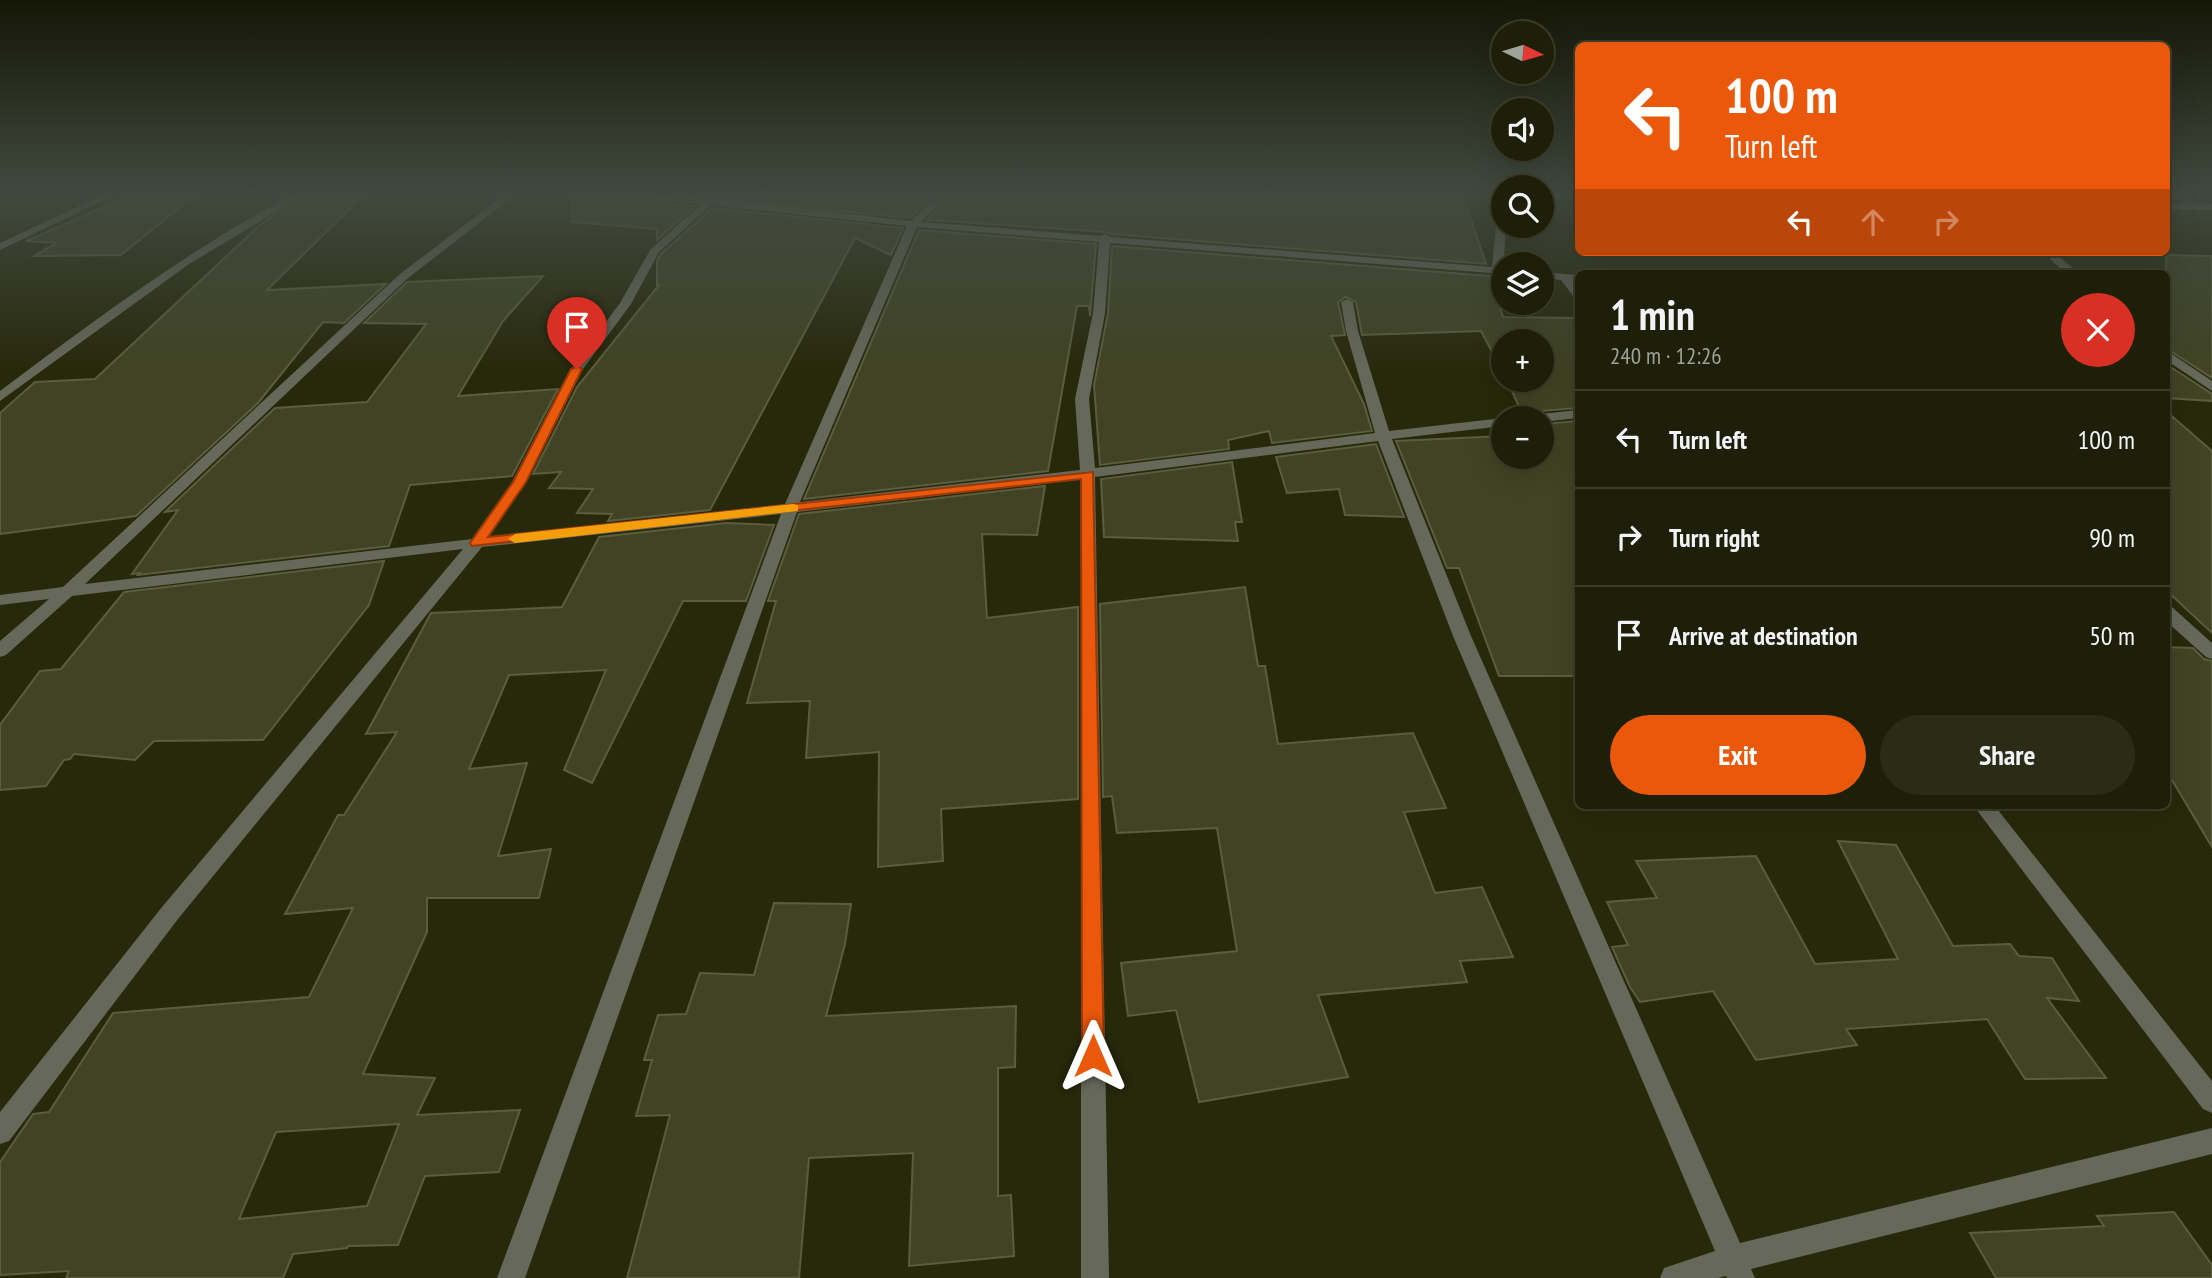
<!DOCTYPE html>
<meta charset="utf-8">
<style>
:root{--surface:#1d1f08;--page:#2a2c16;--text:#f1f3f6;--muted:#a0a29c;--line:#3b3d29;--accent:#ea580c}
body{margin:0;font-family:"PT Sans Narrow",sans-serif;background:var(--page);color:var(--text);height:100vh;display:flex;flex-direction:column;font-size:26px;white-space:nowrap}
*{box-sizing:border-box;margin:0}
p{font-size:23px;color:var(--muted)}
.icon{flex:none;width:38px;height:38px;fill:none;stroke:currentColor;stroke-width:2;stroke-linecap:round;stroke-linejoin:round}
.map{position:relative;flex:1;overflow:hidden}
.details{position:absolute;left:1575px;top:270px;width:595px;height:539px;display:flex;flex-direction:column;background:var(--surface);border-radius:10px;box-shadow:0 7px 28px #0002,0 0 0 2px var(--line)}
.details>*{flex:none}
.top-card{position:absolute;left:1575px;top:42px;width:595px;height:214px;border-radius:10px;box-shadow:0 7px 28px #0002,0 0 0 2px var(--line);background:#ea580c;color:#fff;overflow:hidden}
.needle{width:46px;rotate:95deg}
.fabs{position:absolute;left:1491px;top:21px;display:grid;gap:14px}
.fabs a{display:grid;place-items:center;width:63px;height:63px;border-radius:50%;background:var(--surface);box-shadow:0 7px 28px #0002,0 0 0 2px var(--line);font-size:35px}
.pin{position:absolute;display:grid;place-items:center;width:60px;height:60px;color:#fff;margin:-72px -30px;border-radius:50% 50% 50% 0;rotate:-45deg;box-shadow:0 0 7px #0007}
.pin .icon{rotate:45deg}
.me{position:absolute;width:77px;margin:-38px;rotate:0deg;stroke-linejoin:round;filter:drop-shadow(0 0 5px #0008)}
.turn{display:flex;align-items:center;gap:24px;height:147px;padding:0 35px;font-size:32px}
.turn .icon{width:91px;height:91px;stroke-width:2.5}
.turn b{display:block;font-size:49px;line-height:60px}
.lanes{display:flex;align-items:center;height:66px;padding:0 35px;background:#0003;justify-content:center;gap:35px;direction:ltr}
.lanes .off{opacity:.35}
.round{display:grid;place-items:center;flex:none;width:74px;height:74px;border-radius:37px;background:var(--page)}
.head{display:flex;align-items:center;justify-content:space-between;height:119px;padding:0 35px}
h1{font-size:42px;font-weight:700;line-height:52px}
.cta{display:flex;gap:14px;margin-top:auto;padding:14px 35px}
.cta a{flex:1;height:80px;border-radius:42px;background:var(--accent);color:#fff;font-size:28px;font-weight:700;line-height:80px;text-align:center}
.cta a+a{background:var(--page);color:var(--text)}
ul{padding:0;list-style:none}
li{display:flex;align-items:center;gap:21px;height:98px;padding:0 35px;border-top:2px solid var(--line)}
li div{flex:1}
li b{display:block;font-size:26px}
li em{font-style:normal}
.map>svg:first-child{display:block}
.building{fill:#404324;stroke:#5a5d3e;stroke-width:2;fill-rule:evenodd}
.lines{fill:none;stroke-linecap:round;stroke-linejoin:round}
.minor{fill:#66685a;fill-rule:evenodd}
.route{fill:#ea580c;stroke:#983908;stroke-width:2}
.slow{fill:#f59e0b}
</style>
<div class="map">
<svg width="2212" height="1278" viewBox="0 0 2212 1278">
<rect width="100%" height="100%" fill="#27290b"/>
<!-- building -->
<g class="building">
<path d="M138,192H199L121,255L34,256L56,243L26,241Z"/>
<path d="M311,192H367L267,290L386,284L344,323L323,322L258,403L136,516L0,534V413L35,382L95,379L261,224Z"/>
<path d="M573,192L584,198L695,206L657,240V229L572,222Z"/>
<path d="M652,192H938L910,218Z"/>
<path d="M954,192H1368L1463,196L1486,264L1111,234L1106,232L927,220Z"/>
<path d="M712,208L903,228L891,255L855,238L710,510L608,521L612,514L577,513L593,489L549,488L561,472L533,474L577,387L659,285H657V261L661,254Z"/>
<path d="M919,230L1096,244L1090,316L1089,306H1077L1048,471L804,499Z"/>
<path d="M1112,246L1489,276L1503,317L1578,318V408L1540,411L1531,418H1524L1507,380H1542V341H1503V372L1481,331L1362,335L1356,302L1346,297L1338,302L1345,335L1331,336L1364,404L1372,431L1272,443L1269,431L1228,440L1229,449L1100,465L1094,385L1108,313Z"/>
<path d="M2166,255L2212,256V378L2166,348Z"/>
<path d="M543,276L503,321L458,396L558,389L512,476L410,485L389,546L138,575L140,573L132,574L178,510L165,512L275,408L367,402L426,324L364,323L407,282Z"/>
<path d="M2166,364L2212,394V401L2166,398Z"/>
<path d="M2166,411L2212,451V633L2166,590Z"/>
<path d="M1578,421V676H1499L1459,568H1447L1396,441L1503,436V457H1542V424Z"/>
<path d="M1376,444L1404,517L1345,515L1339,489L1287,493L1276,457Z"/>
<path d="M1232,462L1242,522H1235L1238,541L1104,537L1101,479Z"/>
<path d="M1045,486L1037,535L982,534L987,618L1078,607V799L941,809L943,861L878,867L879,752L806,758L810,701L747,703L776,601H768L799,514Z"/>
<path d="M726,523L774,525L746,601H683L592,783L564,770L606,670L509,675L469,769L527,763L498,856L551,849L539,898H427V932L363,1074L435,1078L417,1115L520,1110L499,1172L425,1176L398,1245L348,1246L347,1248L293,1254L283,1278H66L69,1271L0,1275V1162L33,1114L49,1112L113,1013L309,997L353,908L285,914L338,815H344L397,732L366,734L431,613L562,607L599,537ZM399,1124L367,1206L239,1219L276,1132Z"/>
<path d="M384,561L369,605L263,740L154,741L135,760L74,754L70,759L64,760L46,786L0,790V725L40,671L61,669L124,592Z"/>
<path d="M1245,587L1258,666H1265L1278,744L1413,733L1446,808L1404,812L1435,893L1482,887L1513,957L1460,961L1467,982L1318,995L1348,1077L1199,1102L1176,1010L1128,1016L1121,963L1237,951L1217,828L1117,833L1112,796L1103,797L1100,604Z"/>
<path d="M2166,647L2193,648L2204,659L2212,661V847L2166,770Z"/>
<path d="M1838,841L1896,845L1953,946L2010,944L2019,956L2052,958L2079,1001L2047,998L2106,1078L2025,1079L1987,1019L1846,1029L1857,1045L1756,1060L1713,991L1640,1002L1630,987L1612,947L1628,945L1607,902L1657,898L1636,861L1756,856L1815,964L1898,959Z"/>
<path d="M774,903L851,904L845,944L826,1016L1016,1006L1015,1067L998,1068V1196L1011,1195L1014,1256L909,1266L913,1153L809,1158L799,1278H627L670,1115L636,1116L652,1060H644L658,1015L686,1014L700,973L754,975Z"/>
<path d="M2174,1212L2212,1265V1278H1996L1970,1233L2104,1226L2097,1216Z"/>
</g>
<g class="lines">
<!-- minor -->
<g class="minor">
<path d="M109,192H121L0,250V243Z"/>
<path d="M297,192H309L189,264L0,401V391C96,319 191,248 297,192Z"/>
<path d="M508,192H519L408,278L85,584L472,539L512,482L571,369L620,303L650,250L701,204L584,195L579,192C690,192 801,209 911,221L941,192H951L921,222L1101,236L1105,234L1110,237L1492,267L1496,226L1490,192H1500L1503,226H1506L1503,274L1110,243L1105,313L1089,399L1095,468L1375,433L1346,331L1341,302L1347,299L1353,302L1358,331L1389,431L1503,418H1504L1503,426L1392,439L1471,636L1740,1243L2212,1128V1154L1751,1269L1755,1278H1727L1726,1276L1718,1278H1660L1664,1268L1715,1251L1453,636L1378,441L1095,477L1109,1278H1081V479L797,512L525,1278H497L781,514L482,547L178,919L9,1141L0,1144V1112L162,907L463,549L72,596L6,655L0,657V641L49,599L0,605V595L63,587L400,274ZM711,205L907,226L785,504L489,537L526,482L583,369L631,304L659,252ZM917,227L1099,242L1093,313L1075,399L1080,470L800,502Z"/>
<path d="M1542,192L1578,193V199L1542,196Z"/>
<path d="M2192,192H2205L2200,195Z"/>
<path d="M2166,203L2212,204V210L2166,209Z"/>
<path d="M2043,252H2054L2078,273H2065Z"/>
<path d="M1542,272L1578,275V281H1573L1578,288V298L1574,297L1561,280L1542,278Z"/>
<path d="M2166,350L2212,381V391L2166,360Z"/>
<path d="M1578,410V418L1542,422V418H1533L1540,414Z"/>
<path d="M2166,606L2172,607L2212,643V659L2206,657L2166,621Z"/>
<path d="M1973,805H1994L2212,1081V1113L2203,1109Z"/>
</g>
</g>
<!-- sky -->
<linearGradient id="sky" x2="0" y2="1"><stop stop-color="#151706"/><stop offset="0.52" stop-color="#41493f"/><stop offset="1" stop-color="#41493f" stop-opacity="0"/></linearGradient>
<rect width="2212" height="371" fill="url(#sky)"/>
<!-- route -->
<path class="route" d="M577,366L582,369L526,482L488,537L1093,472L1104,1056L1101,1064L1093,1067L1085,1064L1082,1056L1081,479L472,546L470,543L513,482L571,369Z"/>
<!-- slow -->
<path class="slow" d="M793,504L798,505V511L515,543L508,539L515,534Z"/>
</svg>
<div class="fabs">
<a><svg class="needle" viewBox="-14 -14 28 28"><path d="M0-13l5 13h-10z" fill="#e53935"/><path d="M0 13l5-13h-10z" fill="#a0a29c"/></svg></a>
<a><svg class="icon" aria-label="sound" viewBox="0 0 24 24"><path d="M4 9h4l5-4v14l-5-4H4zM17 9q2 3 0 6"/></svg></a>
<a><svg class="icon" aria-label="search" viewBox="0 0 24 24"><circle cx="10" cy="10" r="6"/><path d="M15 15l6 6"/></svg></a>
<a><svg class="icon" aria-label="layers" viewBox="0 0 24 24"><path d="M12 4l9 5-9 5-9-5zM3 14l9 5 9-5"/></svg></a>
<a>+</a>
<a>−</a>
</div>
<div class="pin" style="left:577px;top:369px;background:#d93025"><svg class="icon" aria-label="arrive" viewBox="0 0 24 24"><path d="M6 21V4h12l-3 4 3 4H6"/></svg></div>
<svg class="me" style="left:1093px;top:1056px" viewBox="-20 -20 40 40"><path d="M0-17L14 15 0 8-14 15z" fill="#ea580c" stroke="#fff" stroke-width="4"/></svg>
<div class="top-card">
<div class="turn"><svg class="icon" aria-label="left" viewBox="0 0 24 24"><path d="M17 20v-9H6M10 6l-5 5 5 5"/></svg><div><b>100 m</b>Turn left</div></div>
<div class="lanes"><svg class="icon" aria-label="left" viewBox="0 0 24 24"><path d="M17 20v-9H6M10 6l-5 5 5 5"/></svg><svg class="icon off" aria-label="ahead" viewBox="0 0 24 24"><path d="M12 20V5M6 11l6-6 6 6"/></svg><svg class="icon off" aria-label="right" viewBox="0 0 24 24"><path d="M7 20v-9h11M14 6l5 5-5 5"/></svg></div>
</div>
<section class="details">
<div class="head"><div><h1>1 min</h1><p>240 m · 12:26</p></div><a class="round" style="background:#d93025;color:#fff"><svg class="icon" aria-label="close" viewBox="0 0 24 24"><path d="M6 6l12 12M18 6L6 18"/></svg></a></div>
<ul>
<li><svg class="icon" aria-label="left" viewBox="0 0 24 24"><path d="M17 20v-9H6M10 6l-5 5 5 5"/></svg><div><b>Turn left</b></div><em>100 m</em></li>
<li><svg class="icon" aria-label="right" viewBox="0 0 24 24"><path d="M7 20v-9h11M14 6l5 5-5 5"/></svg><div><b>Turn right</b></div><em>90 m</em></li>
<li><svg class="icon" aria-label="arrive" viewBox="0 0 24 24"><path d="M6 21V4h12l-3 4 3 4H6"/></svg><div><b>Arrive at destination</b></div><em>50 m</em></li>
</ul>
<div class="cta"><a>Exit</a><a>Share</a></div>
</section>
</div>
